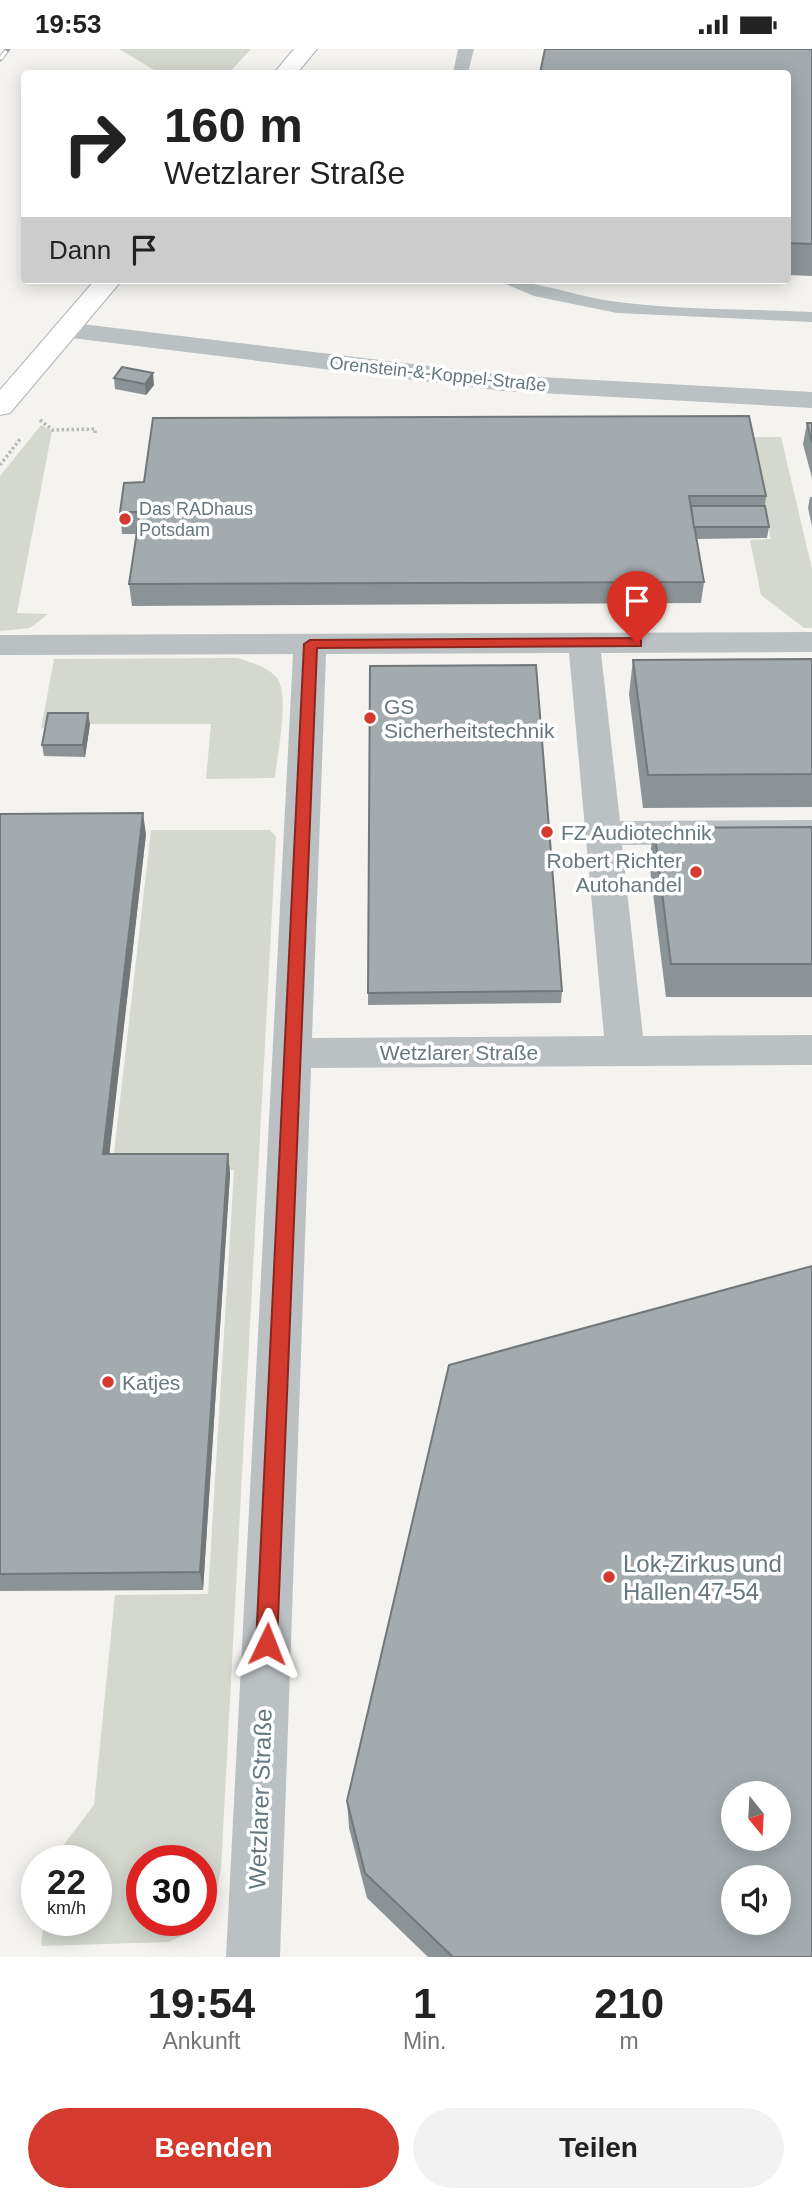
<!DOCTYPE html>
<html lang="de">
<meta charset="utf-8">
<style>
:root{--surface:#fff;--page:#f2f2f2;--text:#222;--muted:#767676;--accent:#d53a2e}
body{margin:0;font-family:Helvetica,sans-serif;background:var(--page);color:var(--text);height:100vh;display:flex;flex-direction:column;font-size:26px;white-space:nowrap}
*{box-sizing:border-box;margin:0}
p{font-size:23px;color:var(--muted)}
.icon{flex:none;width:38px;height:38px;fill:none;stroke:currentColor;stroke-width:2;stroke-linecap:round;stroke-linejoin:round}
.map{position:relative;height:1908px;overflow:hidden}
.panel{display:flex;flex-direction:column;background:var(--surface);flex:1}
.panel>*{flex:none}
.hud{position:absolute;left:21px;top:21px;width:770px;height:214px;border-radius:7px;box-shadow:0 4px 18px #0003;background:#fff;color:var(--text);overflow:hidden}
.needle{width:46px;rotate:162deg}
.controls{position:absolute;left:721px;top:1732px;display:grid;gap:14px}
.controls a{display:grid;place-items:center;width:70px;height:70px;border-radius:50%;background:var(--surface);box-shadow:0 4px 18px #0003;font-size:35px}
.speed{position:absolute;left:21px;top:1796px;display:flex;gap:14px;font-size:35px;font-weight:700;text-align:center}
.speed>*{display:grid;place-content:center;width:91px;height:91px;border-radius:50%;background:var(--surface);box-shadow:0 4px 18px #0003;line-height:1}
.speed small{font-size:18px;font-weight:400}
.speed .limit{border:10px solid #d22;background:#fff;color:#111}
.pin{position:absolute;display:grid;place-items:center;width:60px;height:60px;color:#fff;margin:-72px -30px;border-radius:50% 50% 50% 0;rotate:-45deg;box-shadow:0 0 7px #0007}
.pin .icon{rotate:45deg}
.me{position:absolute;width:77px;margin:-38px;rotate:2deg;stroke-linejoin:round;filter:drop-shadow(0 0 5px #0008)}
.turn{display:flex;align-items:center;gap:24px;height:147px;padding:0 28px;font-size:32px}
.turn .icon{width:91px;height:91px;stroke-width:2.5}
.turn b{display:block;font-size:49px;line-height:60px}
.then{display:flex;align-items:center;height:66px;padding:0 28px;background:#0003;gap:14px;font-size:26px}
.eta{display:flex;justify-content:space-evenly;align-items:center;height:119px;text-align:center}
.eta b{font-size:42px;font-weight:700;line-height:49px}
.button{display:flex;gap:14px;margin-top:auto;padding:14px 28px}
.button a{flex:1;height:80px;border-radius:42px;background:var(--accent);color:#fff;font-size:28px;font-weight:700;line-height:80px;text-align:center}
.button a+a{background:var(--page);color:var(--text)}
.status{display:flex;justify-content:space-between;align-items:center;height:49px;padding:0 35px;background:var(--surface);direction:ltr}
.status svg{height:19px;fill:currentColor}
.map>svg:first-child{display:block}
.green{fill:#d4d8cf}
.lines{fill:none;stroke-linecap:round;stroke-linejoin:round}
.secondary-casing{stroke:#adb4b7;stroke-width:2}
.path{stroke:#b5b9ba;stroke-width:3.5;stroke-dasharray:2.5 2.5;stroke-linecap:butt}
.lane{fill:#bbc0c2;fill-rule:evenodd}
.street{fill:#bbc0c2;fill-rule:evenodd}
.secondary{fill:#fff;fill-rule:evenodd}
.rail-casing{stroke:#9da4a8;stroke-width:5}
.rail{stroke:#fff;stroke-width:3.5;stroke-dasharray:10;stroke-linecap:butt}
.wall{fill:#8c9396}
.shaded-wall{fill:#72787a}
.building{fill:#a3abaf;stroke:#72787a;stroke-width:2;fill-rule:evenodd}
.route{fill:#d53a2e;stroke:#8a261e;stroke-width:2}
.poi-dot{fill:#d53a2e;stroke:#fff;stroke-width:2.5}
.labels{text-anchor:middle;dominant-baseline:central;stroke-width:7;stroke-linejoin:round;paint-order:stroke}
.far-street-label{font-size:18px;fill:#65777f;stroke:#fff}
.far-poi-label{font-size:18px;fill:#65777f;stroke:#fff;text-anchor:start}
.poi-label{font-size:21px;fill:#65777f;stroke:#fff;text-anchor:start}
.street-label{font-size:21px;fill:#65777f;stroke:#fff}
.near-poi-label{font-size:24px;fill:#65777f;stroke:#fff;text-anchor:start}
.near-street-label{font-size:24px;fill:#65777f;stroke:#fff}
</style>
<div class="status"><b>19:53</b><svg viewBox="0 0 49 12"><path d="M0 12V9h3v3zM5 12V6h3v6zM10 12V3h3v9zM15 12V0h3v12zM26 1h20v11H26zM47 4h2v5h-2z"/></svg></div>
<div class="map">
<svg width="812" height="1908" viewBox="0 0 812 1908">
<rect width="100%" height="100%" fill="#f4f3f0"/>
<!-- green -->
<g class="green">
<path d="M119,0H251L229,24H159Z"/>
<path d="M41,376L52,382L17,564L48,565L30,579L0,582V427Z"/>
<path d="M749,388H781L812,520V579H804L761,546L750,491L771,490Z"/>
<path d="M237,609C250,613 268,618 277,629C290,646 277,706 275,729L206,730L211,675H50L41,680L54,610Z"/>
<path d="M151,781H270L276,788L221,1820L216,1845L201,1870V1811H142V1871H201L188,1884L169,1893L41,1897L44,1871H96V1811H52L94,1756L115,1546L208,1545L234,1121H112Z"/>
</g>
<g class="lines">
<defs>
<g id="secondary">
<path d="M294,0H317L297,24H274Z"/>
<path d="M95,231H122L10,364L0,366V341Z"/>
</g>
</defs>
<!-- secondary casing -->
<use href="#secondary" class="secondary-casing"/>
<!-- path -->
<g class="path">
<path d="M40,371L53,381L95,380V385"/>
<path d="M0,416L21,389"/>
</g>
<!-- lane -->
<g class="lane">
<path d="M458,0H474L468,24H453Z"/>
<path d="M496,231C537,231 576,248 618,253C682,261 747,260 812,263V273L617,264L534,247Z"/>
</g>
<!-- street -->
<g class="street">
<path d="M65,273L504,326L812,343V359L504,342L55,287L52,281L55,275Z"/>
<path d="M812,583V603L601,604L620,772L812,771V795L622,796L643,987L812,986V1016L311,1019L280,1908H226L293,605L0,606V586ZM569,604L604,987L312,989L326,605Z"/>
</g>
<!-- secondary -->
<use href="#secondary" class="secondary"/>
<defs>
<path id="rail" d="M0,10L8,0"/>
</defs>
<!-- rail casing -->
<use href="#rail" class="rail-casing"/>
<!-- rail -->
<use href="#rail" class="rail"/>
</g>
<!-- wall -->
<g class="wall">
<path d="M812,0V227L788,226V24Z"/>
<path d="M114,329L154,336L146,346L115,340Z"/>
<path d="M807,374H812V429L803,395Z"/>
<path d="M124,434L766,447L765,457L769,478L767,489L696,490L704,533L701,554L132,557L129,535L137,485H122L120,463Z"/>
<path d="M810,448H812V477L808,459Z"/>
<path d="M812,610V758L643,759L629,645L633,611Z"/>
<path d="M370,617L562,942L561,954L368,956Z"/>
<path d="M90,675L85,708L44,707L42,696Z"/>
<path d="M0,765L146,785L109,1105H228L230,1125L203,1541L0,1542Z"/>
<path d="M812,778V948H666L649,812L654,779Z"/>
<path d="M347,1752L812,1908H428L367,1849L349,1779Z"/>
</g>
<!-- shaded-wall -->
<g class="shaded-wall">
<path d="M153,324L154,336L146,346L145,335Z"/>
<path d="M88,664L90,675L85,708L83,696Z"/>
<path d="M143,764L146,785L107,1126L103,1105Z"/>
<path d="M228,1105L230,1125L203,1541L200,1523Z"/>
</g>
<!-- building -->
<g class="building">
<path d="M545,0H812V195L788,194V24H540Z"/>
<path d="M122,318L153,324L145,335L114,329Z"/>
<path d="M749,367L766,447H689L704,533L129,535L140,463H120L124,434L144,433L153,369Z"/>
<path d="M807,374H812V394Z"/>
<path d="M691,457H765L769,478H694Z"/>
<path d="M812,610V725L648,726L633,611Z"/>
<path d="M536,616L562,942L368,944L370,617Z"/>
<path d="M48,664H88L83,696H42Z"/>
<path d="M143,764L103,1105H228L200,1523L0,1525V765Z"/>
<path d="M812,778V915H671L654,779Z"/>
<path d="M812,1217V1908H453L365,1824L347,1752L449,1316ZM733,1745H779V1790H733ZM733,1829H779V1874H733Z"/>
</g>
<!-- route -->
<path class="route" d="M637,589L641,591V597L317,599L277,1595L274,1602L267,1605L259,1602L256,1595L304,595L310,591Z"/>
<!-- markers -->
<g class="poi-dot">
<circle cx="125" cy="470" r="7"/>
<circle cx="370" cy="669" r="7"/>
<circle cx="547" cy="783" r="7"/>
<circle cx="696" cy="823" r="7"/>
<circle cx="108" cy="1333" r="7"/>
<circle cx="609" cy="1528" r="7"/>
</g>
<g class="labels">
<!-- far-street labels -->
<g class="far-street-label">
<text transform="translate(438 325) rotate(6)">Orenstein-&amp;-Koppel-Straße</text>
</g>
<!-- far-poi labels -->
<g class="far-poi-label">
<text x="139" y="460">Das RADhaus<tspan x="139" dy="21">Potsdam</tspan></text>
</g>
<!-- poi labels -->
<g class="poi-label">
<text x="384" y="657">GS<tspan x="384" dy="24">Sicherheitstechnik</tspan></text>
<text x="561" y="783">FZ Audiotechnik</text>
<text x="682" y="811" text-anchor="end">Robert Richter<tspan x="682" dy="24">Autohandel</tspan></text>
<text x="122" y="1333">Katjes</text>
</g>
<!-- street labels -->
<g class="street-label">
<text x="459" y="1003">Wetzlarer Straße</text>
</g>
<!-- near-poi labels -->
<g class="near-poi-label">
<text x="623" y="1514">Lok-Zirkus und<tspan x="623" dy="28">Hallen 47-54</tspan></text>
</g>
<!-- near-street labels -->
<g class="near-street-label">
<text transform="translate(260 1750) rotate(-88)">Wetzlarer Straße</text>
</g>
</g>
</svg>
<div class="controls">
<a><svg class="needle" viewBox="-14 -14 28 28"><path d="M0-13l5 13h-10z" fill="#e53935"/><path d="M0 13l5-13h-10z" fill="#767676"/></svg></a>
<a><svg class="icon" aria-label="sound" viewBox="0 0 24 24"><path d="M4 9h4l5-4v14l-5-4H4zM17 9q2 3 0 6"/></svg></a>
</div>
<div class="speed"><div>22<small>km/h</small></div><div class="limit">30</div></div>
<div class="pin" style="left:637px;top:594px;background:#d93025"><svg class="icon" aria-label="arrive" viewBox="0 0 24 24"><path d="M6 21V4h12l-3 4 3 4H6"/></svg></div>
<svg class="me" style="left:267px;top:1595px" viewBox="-20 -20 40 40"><path d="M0-17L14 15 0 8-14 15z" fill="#d53a2e" stroke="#fff" stroke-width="4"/></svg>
<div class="hud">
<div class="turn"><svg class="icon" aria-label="right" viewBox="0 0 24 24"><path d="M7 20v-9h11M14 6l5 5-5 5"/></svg><div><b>160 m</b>Wetzlarer Straße</div></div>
<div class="then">Dann<svg class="icon" aria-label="arrive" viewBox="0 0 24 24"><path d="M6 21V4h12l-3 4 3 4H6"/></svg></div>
</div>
</div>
<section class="panel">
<div class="eta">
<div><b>19:54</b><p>Ankunft</p></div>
<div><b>1</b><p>Min.</p></div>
<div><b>210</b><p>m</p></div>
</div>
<div class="button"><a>Beenden</a><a>Teilen</a></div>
</section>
